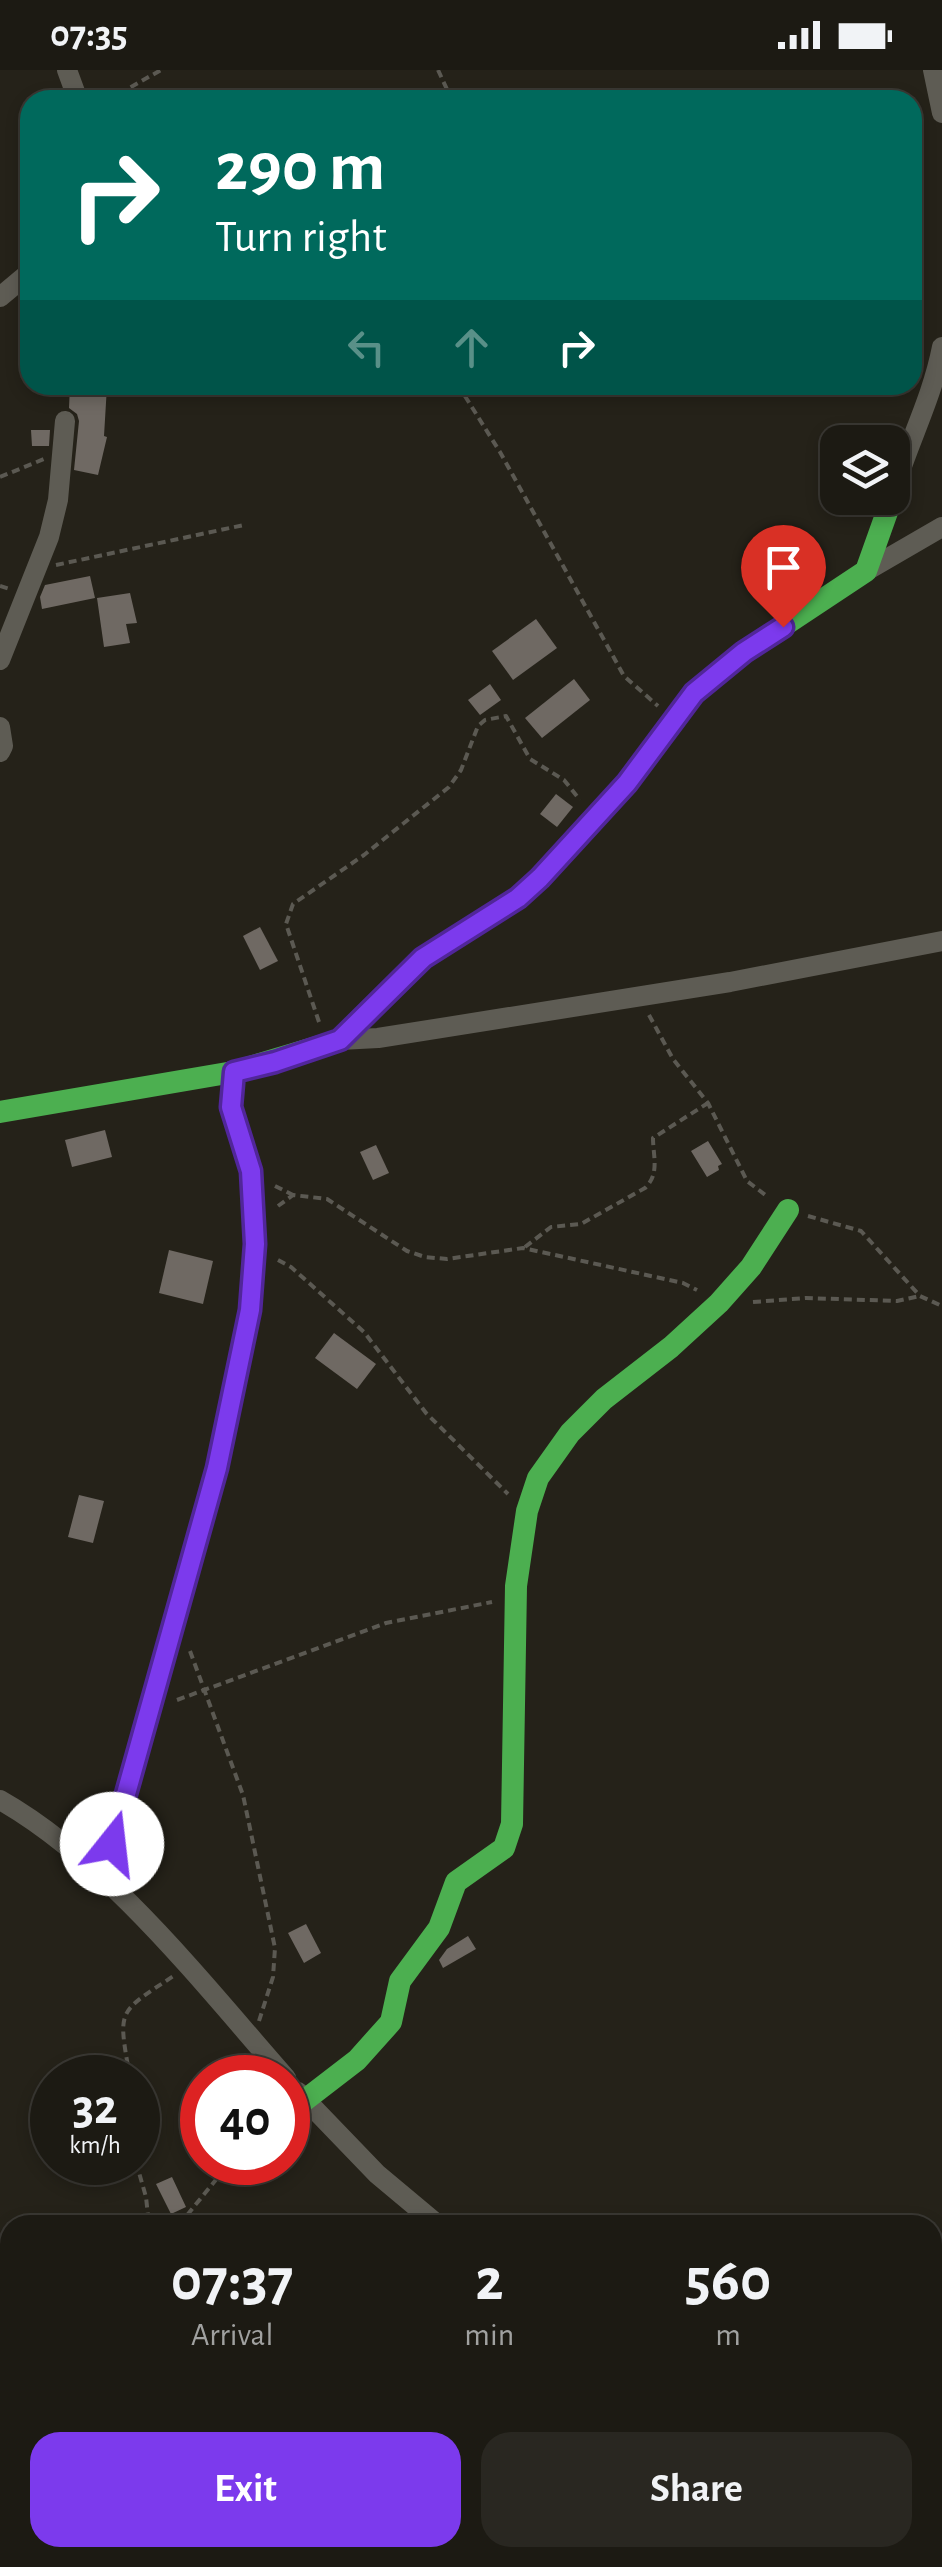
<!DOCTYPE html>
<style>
:root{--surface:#1c1a13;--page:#292721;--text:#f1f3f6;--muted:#a0a1a0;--line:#3a3833;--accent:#7c3aed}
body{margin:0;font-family:"Alegreya Sans",sans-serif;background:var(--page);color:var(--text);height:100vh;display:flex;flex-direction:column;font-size:38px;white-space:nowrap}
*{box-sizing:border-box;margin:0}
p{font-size:32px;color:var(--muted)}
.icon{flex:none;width:55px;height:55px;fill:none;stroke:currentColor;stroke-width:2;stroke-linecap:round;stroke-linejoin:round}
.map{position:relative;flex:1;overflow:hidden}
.details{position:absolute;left:0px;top:2145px;width:942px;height:352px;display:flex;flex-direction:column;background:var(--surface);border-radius:30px 30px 0 0;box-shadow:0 5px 15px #0003,0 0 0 2px var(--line)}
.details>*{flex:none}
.guide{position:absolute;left:20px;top:20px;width:902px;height:305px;border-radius:30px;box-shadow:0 5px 15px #0003,0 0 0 2px var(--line);background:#00695c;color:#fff;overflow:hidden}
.tools{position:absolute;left:820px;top:355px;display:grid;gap:20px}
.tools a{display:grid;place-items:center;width:90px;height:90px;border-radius:20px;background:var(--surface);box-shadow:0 5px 15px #0003,0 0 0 2px var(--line);font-size:50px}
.speed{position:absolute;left:30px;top:1985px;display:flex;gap:20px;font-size:50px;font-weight:700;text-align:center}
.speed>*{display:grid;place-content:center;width:130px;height:130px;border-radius:50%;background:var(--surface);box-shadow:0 5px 15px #0003,0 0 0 2px var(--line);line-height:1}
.speed small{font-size:25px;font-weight:400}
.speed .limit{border:15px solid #d22;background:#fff;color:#111}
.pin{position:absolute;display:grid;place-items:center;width:85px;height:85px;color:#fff;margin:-102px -42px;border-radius:50% 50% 50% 0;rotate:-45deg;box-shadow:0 0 10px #0007}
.pin .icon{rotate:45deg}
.me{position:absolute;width:110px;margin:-55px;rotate:16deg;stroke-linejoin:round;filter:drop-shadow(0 0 8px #0008)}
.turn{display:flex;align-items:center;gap:35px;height:210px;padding:0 30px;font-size:45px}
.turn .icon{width:130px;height:130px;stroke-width:2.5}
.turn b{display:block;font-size:70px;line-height:85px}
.lanes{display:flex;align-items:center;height:95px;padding:0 30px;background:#0003;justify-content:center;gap:50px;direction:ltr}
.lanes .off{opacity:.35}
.eta{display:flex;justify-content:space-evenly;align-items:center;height:170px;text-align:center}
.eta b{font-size:60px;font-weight:700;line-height:70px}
.primary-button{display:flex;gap:20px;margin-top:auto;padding:20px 30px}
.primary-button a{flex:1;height:115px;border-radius:30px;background:var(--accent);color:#fff;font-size:40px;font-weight:700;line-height:115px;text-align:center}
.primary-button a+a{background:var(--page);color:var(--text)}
.status{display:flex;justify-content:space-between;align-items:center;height:70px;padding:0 50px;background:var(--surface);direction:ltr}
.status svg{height:28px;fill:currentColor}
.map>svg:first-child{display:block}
.building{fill:#6f6963}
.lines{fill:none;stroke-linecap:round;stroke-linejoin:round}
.path{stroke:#5b5952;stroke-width:4;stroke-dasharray:8 5;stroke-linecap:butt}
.street{stroke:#5e5c54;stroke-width:20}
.fast{stroke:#4caf50;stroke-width:22}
.route-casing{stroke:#51269a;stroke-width:25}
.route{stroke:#7c3aed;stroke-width:18}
</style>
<div class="status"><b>07:35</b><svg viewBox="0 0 49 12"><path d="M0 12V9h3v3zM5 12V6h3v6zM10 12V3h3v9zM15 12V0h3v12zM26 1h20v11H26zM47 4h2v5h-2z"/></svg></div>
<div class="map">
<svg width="942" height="2497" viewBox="0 0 942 2497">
<rect width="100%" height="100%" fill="#252219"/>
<!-- building -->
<g class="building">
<path d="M70,315L107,316L104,366L107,367L98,405L74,400L79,351L77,344L69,338Z"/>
<path d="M31,360H50L49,376H32Z"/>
<path d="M90,506L95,528L42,539L40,527L45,515Z"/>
<path d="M130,523L137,553L126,554L130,573L104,577L97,528Z"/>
<path d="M536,549L557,578L513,610L492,581Z"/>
<path d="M574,609L590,630L542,668L525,648Z"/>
<path d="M490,614L501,630L480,645L468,630Z"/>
<path d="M556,724L573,737L557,757L540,744Z"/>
<path d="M260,857L278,891L260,900L243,866Z"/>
<path d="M105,1060L112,1087L72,1097L65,1070Z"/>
<path d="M708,1071L722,1094L718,1096L719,1100L707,1107L691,1081Z"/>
<path d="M376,1075L389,1103L373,1110L360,1082Z"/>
<path d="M169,1180L213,1191L203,1234L159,1223Z"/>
<path d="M334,1263L376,1294L357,1319L315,1288Z"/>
<path d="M79,1425L104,1431L93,1473L68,1467Z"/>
<path d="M306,1854L321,1883L304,1893L288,1863Z"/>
<path d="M468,1866L476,1879L443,1898L439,1890L447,1879Z"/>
<path d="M172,2107L186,2137L171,2144L156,2114Z"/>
</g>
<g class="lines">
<!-- path -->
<g class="path">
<path d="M438,0L452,30"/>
<path d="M108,30L161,0"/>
<path d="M458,315L500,382L624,606L658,636"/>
<path d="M0,407L44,389"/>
<path d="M56,495L244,455"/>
<path d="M0,516L10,519"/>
<path d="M649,945L673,989L708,1033L747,1111L768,1127"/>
<path d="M319,952L286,854L293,834L364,785L449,717L461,700L478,656L485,650L506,646L530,689L564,710L580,730"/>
<path d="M275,1116L293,1125"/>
<path d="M278,1136L293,1125L327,1129L407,1181L425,1187L447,1189L523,1178L683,1213L697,1220"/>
<path d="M808,1146L861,1161L920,1226L942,1236"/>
<path d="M525,1177L551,1157L581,1154L645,1118C660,1104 653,1086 653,1068L708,1033"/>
<path d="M278,1190L291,1197L364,1262L426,1343L508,1424"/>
<path d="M753,1232L806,1228L897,1231L920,1226"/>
<path d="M190,1581L243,1725L275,1878L273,1907L259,1951"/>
<path d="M177,1630L386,1553L492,1532"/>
<path d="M130,2008C118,1938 116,1944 175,1905"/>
<path d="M136,2092L146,2127L149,2155"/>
<path d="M179,2155L219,2106L247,2092"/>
<path d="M721,2497L734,2488"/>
</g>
<!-- street -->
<g class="street">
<path d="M67,0L78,30"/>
<path d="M933,0L942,43"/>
<path d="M0,227L30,202"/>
<path d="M892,426C907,375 932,329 942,277"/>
<path d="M866,501L942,457"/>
<path d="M0,590L49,467L58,430L65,351"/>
<path d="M0,657L3,676L0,682"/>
<path d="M340,970L378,968L730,912L942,871"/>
<path d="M0,1730C108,1791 204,1915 286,2008"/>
<path d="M298,2022L377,2104L438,2155"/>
<path d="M834,2488L846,2497"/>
</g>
<!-- fast -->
<g class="fast">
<path d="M0,1042L233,1002L340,970L423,888L517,828L540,808L627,713L693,623L744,582L866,501L892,428"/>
<path d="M103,1807L217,1398L250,1240L255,1174L251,1101L231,1037L233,1002"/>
<path d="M305,2030L357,1990L391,1952L400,1911L439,1858L456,1812L504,1778L512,1754L516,1516L527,1441L538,1408L570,1363L604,1329L671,1277L719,1233L751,1197L788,1140"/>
</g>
</g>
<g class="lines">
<defs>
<path id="route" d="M112,1774L217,1398L250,1240L255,1174L251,1101L231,1037L234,1002L275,992L340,970L423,888L518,828L540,808L627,713L694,623L744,582L783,557"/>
</defs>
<!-- route casing -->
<use href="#route" class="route-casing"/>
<!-- route -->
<use href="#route" class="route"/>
</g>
</svg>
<div class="tools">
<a><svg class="icon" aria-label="layers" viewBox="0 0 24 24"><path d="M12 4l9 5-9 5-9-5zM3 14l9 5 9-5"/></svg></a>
</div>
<div class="speed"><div>32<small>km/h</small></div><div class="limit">40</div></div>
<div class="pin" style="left:783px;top:557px;background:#d93025"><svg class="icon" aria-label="arrive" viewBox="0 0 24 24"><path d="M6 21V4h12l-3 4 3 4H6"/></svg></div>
<svg class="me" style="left:112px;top:1774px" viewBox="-20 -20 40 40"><circle r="19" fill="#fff"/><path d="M0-13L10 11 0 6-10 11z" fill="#7c3aed"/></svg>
<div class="guide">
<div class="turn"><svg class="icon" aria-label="right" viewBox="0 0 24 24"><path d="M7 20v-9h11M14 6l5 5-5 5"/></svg><div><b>290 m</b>Turn right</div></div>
<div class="lanes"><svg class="icon off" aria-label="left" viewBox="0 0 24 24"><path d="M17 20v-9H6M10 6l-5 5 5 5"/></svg><svg class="icon off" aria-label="ahead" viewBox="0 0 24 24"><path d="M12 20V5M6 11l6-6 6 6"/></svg><svg class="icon" aria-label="right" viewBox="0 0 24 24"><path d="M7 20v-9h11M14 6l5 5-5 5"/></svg></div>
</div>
<section class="details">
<div class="eta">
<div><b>07:37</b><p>Arrival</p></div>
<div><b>2</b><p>min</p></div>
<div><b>560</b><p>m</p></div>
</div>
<div class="primary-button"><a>Exit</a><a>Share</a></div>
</section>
</div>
